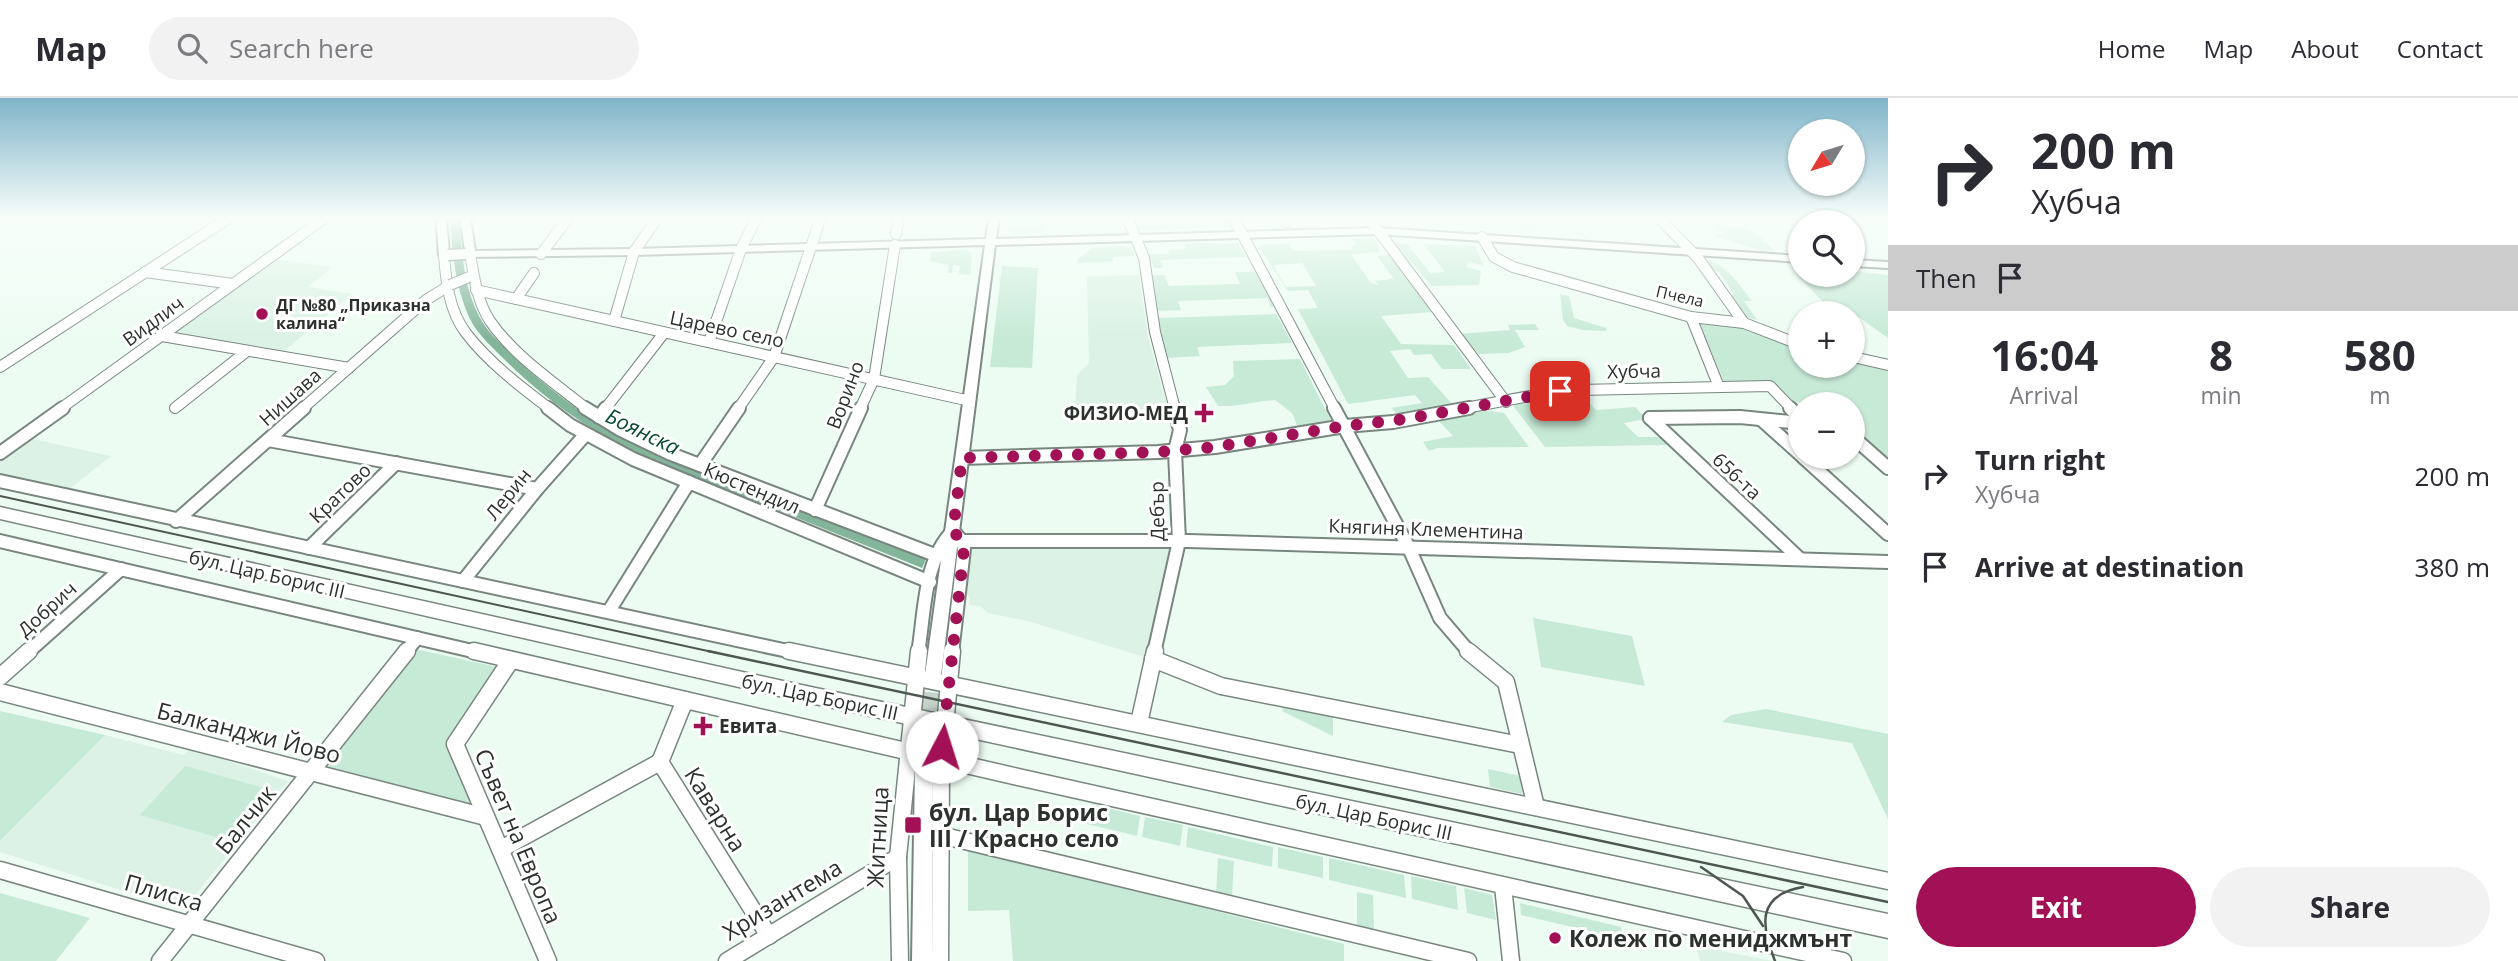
<!DOCTYPE html>
<meta charset="utf-8">
<style>
:root{--surface:#fff;--page:#f2f2f3;--text:#2b2b33;--muted:#7c7c81;--line:#e1e1e2;--accent:#a21155}
body{margin:0;font-family:"Open Sans",sans-serif;background:var(--page);color:var(--text);height:100vh;display:flex;flex-direction:column;font-size:26px;white-space:nowrap}
*{box-sizing:border-box;margin:0}
p{font-size:23px;color:var(--muted)}
.icon{flex:none;width:38px;height:38px;fill:none;stroke:currentColor;stroke-width:2;stroke-linecap:round;stroke-linejoin:round}
.map{position:relative;flex:1;overflow:hidden}
.details{display:flex;flex-direction:column;background:var(--surface);width:630px}
.details>*{flex:none}
.hud{background:#fff;color:var(--text);overflow:hidden}
.needle{width:46px;rotate:232deg}
.tools{position:absolute;left:1788px;top:21px;display:grid;gap:14px}
.tools a{display:grid;place-items:center;width:77px;height:77px;border-radius:50%;background:var(--surface);box-shadow:0 2px 5px #0004;font-size:35px}
.pin{position:absolute;display:grid;place-items:center;width:60px;height:60px;color:#fff;margin:-30px;border-radius:14px;box-shadow:0 4px 10px #0006}
.me{position:absolute;width:77px;margin:-38px;rotate:5deg;stroke-linejoin:round;filter:drop-shadow(0 0 5px #0008)}
.turn{display:flex;align-items:center;gap:24px;height:147px;padding:0 28px;font-size:32px}
.turn .icon{width:91px;height:91px;stroke-width:2.5}
.turn b{display:block;font-size:49px;line-height:60px}
.then{display:flex;align-items:center;height:66px;padding:0 28px;background:#0003;gap:14px;font-size:26px}
.eta{display:flex;justify-content:space-evenly;align-items:center;height:119px;text-align:center}
.eta b{font-size:42px;font-weight:700;line-height:49px}
.action{display:flex;gap:14px;margin-top:auto;padding:14px 28px}
.action a{flex:1;height:80px;border-radius:42px;background:var(--accent);color:#fff;font-size:28px;font-weight:700;line-height:80px;text-align:center}
.action a+a{background:var(--page);color:var(--text)}
ul{padding:0;list-style:none}
li{display:flex;align-items:center;gap:21px;height:91px;padding:0 28px}
li div{flex:1}
li b{display:block;font-size:26px}
li em{font-style:normal}
header{display:flex;align-items:center;gap:42px;box-sizing:border-box;height:98px;padding:0 35px;background:var(--surface);border-bottom:2px solid var(--line)}
header strong{font-size:33px}
nav{display:flex;gap:38px;margin-inline-start:auto;font-size:24px}
.search{width:490px;height:63px;background:var(--page);display:flex;align-items:center;gap:18px;box-sizing:border-box;padding:0 24px;border-radius:38px;color:var(--muted);font-size:26px}
main{display:flex;flex:1;min-height:0}
.map>svg:first-child{display:block}
.built{fill:#dbf2e5}
.green{fill:#c7ead6;fill-rule:evenodd}
.water{fill:#83b59a}
.lines{fill:none;stroke-linecap:round;stroke-linejoin:round}
.tertiary-tunnel{stroke:#c6d3cb;stroke-width:18;stroke-dasharray:18 9;stroke-linecap:butt}
.minor-far2-casing{stroke:#79867f;stroke-width:12}
.minor-far1-casing{stroke:#79867f;stroke-width:16}
.minor-casing{stroke:#79867f;stroke-width:19}
.tertiary-casing{stroke:#79867f;stroke-width:4}
.primary-casing{stroke:#79867f;stroke-width:3}
.minor-far2{stroke:#fff;stroke-width:10}
.minor-far1{stroke:#fff;stroke-width:12}
.minor{stroke:#fff;stroke-width:16}
.tertiary{fill:#fff;fill-rule:evenodd}
.primary{fill:#fff;fill-rule:evenodd}
.tram-far1{stroke:#4e5651;stroke-width:2}
.tram{stroke:#4e5651;stroke-width:2.5}
.minor-bridge-casing{stroke:#79867f;stroke-width:12;stroke-linecap:butt}
.tertiary-bridge-casing{stroke:#79867f;stroke-width:13;stroke-linecap:butt}
.minor-bridge{stroke:#fff;stroke-width:10}
.tertiary-bridge{stroke:#fff;stroke-width:10}
.route{stroke:#a21155;stroke-width:12;stroke-dasharray:0 21.6}
.poi-dot{fill:#a21155;stroke:#fff;stroke-width:2.5}
.labels{text-anchor:middle;dominant-baseline:central;stroke-width:6;stroke-linejoin:round;paint-order:stroke}
.far-street-label{font-size:16px;fill:#2b312d;stroke:#fff}
.far-poi-label{font-size:16px;font-weight:bold;fill:#2b312d;stroke:#fff;text-anchor:start}
.street-label{font-size:19px;fill:#2b312d;stroke:#fff}
.poi-label{font-size:19px;font-weight:bold;fill:#2b312d;stroke:#fff;text-anchor:end}
.water-label{font-size:21px;font-style:italic;fill:#074930;stroke:#fff}
.near-street-label{font-size:23px;fill:#2b312d;stroke:#fff}
.near-poi-label{font-size:23px;font-weight:bold;fill:#2b312d;stroke:#fff;text-anchor:start}
</style>
<header>
<strong>Map</strong>
<div class="search"><svg class="icon" aria-label="search" viewBox="0 0 24 24"><circle cx="10" cy="10" r="6"/><path d="M15 15l6 6"/></svg>Search here</div>
<nav><a>Home</a><a>Map</a><a>About</a><a>Contact</a></nav>
</header>
<main>
<div class="map">
<svg width="1888" height="863" viewBox="0 0 1888 863">
<rect width="100%" height="100%" fill="#edfcf3"/>
<!-- built -->
<g class="built">
<path d="M1387,119H1531L1538,131L1390,124Z"/>
<path d="M272,161L333,169L308,189L352,196L283,254L169,236Z"/>
<path d="M1139,177L1148,239L1168,311L1075,312L1077,277L1089,265L1087,178Z"/>
<path d="M32,341L111,358L68,392L0,377V364Z"/>
<path d="M972,446L1170,447L1151,561L1028,523L988,515L980,508L969,507L970,501L964,491Z"/>
<path d="M105,637L184,657L190,650L288,683L191,802L183,800L175,809L0,754V743Z"/>
<path d="M1696,848L1741,857L1773,863H1700Z"/>
</g>
<!-- green -->
<g class="green">
<path d="M1009,119H1044L1043,135L1012,136L1007,132Z"/>
<path d="M1131,119H1142L1145,126L1225,123V119H1229L1234,129L1137,132Z"/>
<path d="M1714,128C1746,128 1752,130 1775,153L1759,152L1713,137L1723,136Z"/>
<path d="M1372,140L1377,144L1380,154L1351,156L1371,185L1379,187L1375,183L1394,181L1377,158L1391,157L1432,214L1381,218L1401,246L1454,247L1471,271H1442L1431,256L1414,257L1410,251L1390,253L1408,280L1428,279L1453,307L1398,316L1391,310L1422,305L1415,297L1348,306L1298,211L1318,210L1308,192L1288,193L1258,147L1289,146L1293,153L1353,152L1351,148L1357,147L1352,141ZM1302,165L1316,188L1286,189L1273,167Z"/>
<path d="M1393,144L1407,146L1430,175L1445,174L1423,146L1475,148L1484,168L1470,164L1466,169L1481,173L1479,187L1432,188Z"/>
<path d="M1238,145L1246,159L1160,162L1163,170H1154L1149,156H1169L1168,152L1186,151L1184,146Z"/>
<path d="M1125,148L1134,153V158L1113,159V163L1078,165L1077,162L1093,150Z"/>
<path d="M966,152L972,155L970,177L959,176L960,168L953,167L952,175H948L949,167L930,163L931,154Z"/>
<path d="M1701,160C1726,165 1737,184 1752,203H1744L1757,222L1743,218L1730,200L1733,195L1719,174L1708,170Z"/>
<path d="M1002,168L1038,170L1032,270L990,269Z"/>
<path d="M1853,173L1888,177V240L1853,215L1832,213L1796,176L1853,177Z"/>
<path d="M1235,174H1255L1277,208L1270,209L1268,200L1178,203L1181,212L1155,213L1149,177H1164L1169,188L1240,186Z"/>
<path d="M1560,196L1569,198L1574,220L1606,230V233L1583,232L1567,228L1563,222Z"/>
<path d="M1276,216L1292,245L1197,249L1200,258L1167,260L1158,220Z"/>
<path d="M1699,224L1743,228L1801,250V268H1853V263L1888,271V359L1853,333V306L1789,304L1770,286L1724,284Z"/>
<path d="M1535,226L1539,232H1515L1525,249L1509,255L1479,256L1458,236L1510,232L1508,227Z"/>
<path d="M1300,261L1332,325L1300,334L1292,315L1275,302C1255,303 1238,309 1218,308L1206,289L1225,287L1234,278L1233,263Z"/>
<path d="M1581,296L1596,312L1635,309L1647,321L1624,325L1638,339H1664L1686,359L1683,360L1668,347L1545,349L1514,309L1515,306Z"/>
<path d="M1484,312L1504,315L1529,349L1437,350L1429,353L1423,344L1453,338L1437,321L1446,316Z"/>
<path d="M1533,520L1632,538L1645,588L1541,569Z"/>
<path d="M415,551L502,570L449,647L474,709L320,670Z"/>
<path d="M1283,608L1333,618V638L1282,613Z"/>
<path d="M1766,611L1888,636V721L1852,645L1722,624L1731,617Z"/>
<path d="M0,613L105,637L0,743Z"/>
<path d="M185,668L275,693L233,744L140,717Z"/>
<path d="M1488,671L1520,678L1522,696L1490,689Z"/>
<path d="M1091,706L1140,718L1137,738L1087,726Z"/>
<path d="M1145,719L1183,727L1180,748L1142,739Z"/>
<path d="M1188,729L1273,749L1272,769L1186,749Z"/>
<path d="M968,749L1344,846V863H1013L1009,812L968,813Z"/>
<path d="M1278,749L1323,759V780L1278,770Z"/>
<path d="M1218,760L1234,763L1232,799L1216,795Z"/>
<path d="M1329,760L1404,777L1406,800L1329,782Z"/>
<path d="M1411,778L1456,788L1458,812L1412,801Z"/>
<path d="M1464,790L1492,797L1496,822L1467,815Z"/>
<path d="M1357,794L1373,797L1374,833L1357,829Z"/>
<path d="M0,795L90,820L56,863H0Z"/>
<path d="M1520,805L1621,829L1624,841L1521,817Z"/>
</g>
<!-- water -->
<path class="water" d="M450,119H459C462,153 463,187 479,218C487,234 501,246 513,258C556,298 600,330 653,354L926,461L922,470L655,363C598,338 548,305 504,261C491,248 477,236 469,219C455,187 452,154 450,119Z"/>
<g class="lines">
<!-- tertiary-tunnel -->
<path class="tertiary-tunnel" d="M924,666L933,577"/>
<defs>
<g id="minor-far2">
<path d="M1127,119L1144,160L1155,234L1175,311"/>
<path d="M1233,119L1335,311"/>
<path d="M1283,119L1286,124"/>
<path d="M1368,119L1506,304"/>
<path d="M1658,119L1698,160L1744,225"/>
<path d="M896,136L899,119"/>
<path d="M1482,139L1494,159L1513,169L1691,219L1744,225L1801,247"/>
<path d="M470,156C474,179 477,203 490,223C514,258 555,285 587,311"/>
<path d="M541,156L569,119"/>
<path d="M444,157C446,183 449,213 466,235C488,264 521,289 550,311"/>
<path d="M145,174L233,186"/>
<path d="M476,192L970,303"/>
<path d="M516,201L534,175"/>
<path d="M1691,219L1719,289"/>
<path d="M614,223L634,154L658,119"/>
<path d="M162,238L349,270"/>
<path d="M709,244L741,151L757,119"/>
<path d="M1853,259L1888,267"/>
<path d="M0,269L230,119"/>
<path d="M175,310L247,253"/>
<path d="M60,311L326,119"/>
<path d="M302,311L426,202L450,187"/>
<path d="M605,311L664,235"/>
<path d="M738,311L774,259L821,119"/>
<path d="M860,311L874,281L895,147"/>
<path d="M1460,311L1546,295L1578,292L1770,288L1792,311"/>
</g>
<g id="minor-far1">
<path d="M548,310L570,327L633,361L930,484"/>
<path d="M585,310L619,331L671,356L935,457"/>
<path d="M1334,310L1409,450L1440,520L1470,555"/>
<path d="M1790,310L1801,321"/>
<path d="M599,319L606,310"/>
<path d="M1650,320L1800,461"/>
<path d="M1650,320L1740,319L1801,325"/>
<path d="M1762,322L1801,357"/>
<path d="M1853,339L1888,370"/>
<path d="M268,342L537,391"/>
<path d="M0,355L63,310"/>
<path d="M1803,359L1888,436"/>
<path d="M962,360L1158,354L1215,349L1345,328L1393,324L1469,310"/>
<path d="M700,367L739,310"/>
<path d="M0,383L797,555"/>
<path d="M815,412L861,310"/>
<path d="M176,423L304,310"/>
<path d="M0,443L481,555"/>
<path d="M962,443H1189L1888,464"/>
<path d="M309,450L396,365"/>
<path d="M463,483L537,391L585,337"/>
<path d="M609,513L689,384"/>
<path d="M27,555L121,471"/>
<path d="M405,555L417,540"/>
<path d="M918,555C925,514 923,463 953,433L962,443L964,451L952,555"/>
<path d="M1154,555L1179,443L1175,353L1180,332L1174,310"/>
</g>
<g id="minor">
<path d="M474,553L1018,679L1843,863"/>
<path d="M789,553L1888,783"/>
<path d="M1468,553L1506,584L1536,709"/>
<path d="M1153,561L1221,588L1520,647"/>
<path d="M511,562L455,646L548,863"/>
<path d="M0,579L29,553"/>
<path d="M0,594L486,719"/>
<path d="M685,602L660,664L769,838"/>
<path d="M1139,625L1155,553"/>
<path d="M940,737L1468,863"/>
<path d="M501,751L660,664"/>
<path d="M0,772L316,863"/>
<path d="M1503,788L1511,863"/>
<path d="M160,863L407,553"/>
<path d="M727,863L898,759"/>
<path d="M900,863L898,759L919,553"/>
<path d="M940,863L941,670L952,553"/>
</g>
<g id="tertiary">
<path d="M436,119H446L449,154L453,157L452,159L444,160L439,157Z"/>
<path d="M460,119H470L475,153L634,151L986,141L989,119H999L996,141L1377,130L1801,158V164L1377,136L995,147L941,577L939,581L933,583L927,581L925,577L985,147L634,157L466,159L461,156L465,153Z"/>
<path d="M1853,162L1888,164V170L1853,168Z"/>
<path d="M924,663L930,665L933,670L932,863H912L915,670L918,665Z"/>
</g>
<path id="primary" d="M0,409L792,585L1888,816V840L792,601L0,421Z"/>
</defs>
<!-- minor-far2 casing -->
<use href="#minor-far2" class="minor-far2-casing"/>
<!-- minor-far1 casing -->
<use href="#minor-far1" class="minor-far1-casing"/>
<!-- minor casing -->
<use href="#minor" class="minor-casing"/>
<!-- tertiary casing -->
<use href="#tertiary" class="tertiary-casing"/>
<!-- primary casing -->
<use href="#primary" class="primary-casing"/>
<!-- minor-far2 -->
<use href="#minor-far2" class="minor-far2"/>
<!-- minor-far1 -->
<use href="#minor-far1" class="minor-far1"/>
<!-- minor -->
<use href="#minor" class="minor"/>
<!-- tertiary -->
<use href="#tertiary" class="tertiary"/>
<!-- primary -->
<use href="#primary" class="primary"/>
<!-- tram-far1 -->
<path class="tram-far1" d="M0,398L717,555"/>
<!-- tram -->
<g class="tram">
<path d="M708,553L1888,804"/>
<path d="M1701,769L1743,798L1763,828"/>
<path d="M1775,863C1761,828 1756,797 1803,789"/>
</g>
<defs>
<path id="minor-bridge" d="M450,187L469,179"/>
<path id="tertiary-bridge" d="M448,157L466,156"/>
</defs>
<!-- minor-bridge casing -->
<use href="#minor-bridge" class="minor-bridge-casing"/>
<!-- tertiary-bridge casing -->
<use href="#tertiary-bridge" class="tertiary-bridge-casing"/>
<!-- minor-bridge -->
<use href="#minor-bridge" class="minor-bridge"/>
<!-- tertiary-bridge -->
<use href="#tertiary-bridge" class="tertiary-bridge"/>
</g>
<!-- sky -->
<linearGradient id="sky" x2="0" y2="1"><stop stop-color="#7fb4c9"/><stop offset="0.5" stop-color="#f7fefa"/><stop offset="1" stop-color="#f7fefa" stop-opacity="0"/></linearGradient>
<rect width="1888" height="240" fill="url(#sky)"/>
<g class="lines">
<!-- route -->
<path class="route" d="M942,649L964,451L962,443L953,433L962,360L1158,354L1215,349L1345,328L1406,321L1560,293"/>
</g>
<!-- markers -->
<g class="poi-dot">
<circle cx="262" cy="216" r="7"/>
<path d="M1200.5 304.5h7v7h7v7h-7v7h-7v-7h-7v-7h7z"/>
<path d="M699.5 617.5h7v7h7v7h-7v7h-7v-7h-7v-7h7z"/>
<rect x="904" y="718" width="18" height="18" rx="3.5"/>
<circle cx="1555" cy="840" r="7"/>
</g>
<g class="labels">
<!-- far-street labels -->
<g class="far-street-label">
<text transform="translate(1680 198) rotate(13)">Пчела</text>
</g>
<!-- far-poi labels -->
<g class="far-poi-label">
<text x="276" y="207">ДГ №80 „Приказна<tspan x="276" dy="18">калина“</tspan></text>
</g>
<!-- street labels -->
<g class="street-label">
<text transform="translate(153 223) rotate(-36)">Видлич</text>
<text transform="translate(727 231) rotate(12)">Царево село</text>
<text transform="translate(1634 273) rotate(-1)">Хубча</text>
<text transform="translate(845 297) rotate(-69)">Ворино</text>
<text transform="translate(290 299) rotate(-42)">Нишава</text>
<text transform="translate(1737 378) rotate(43)">656-та</text>
<text transform="translate(752 390) rotate(23)">Кюстендил</text>
<text transform="translate(340 395) rotate(-44)">Кратово</text>
<text transform="translate(508 396) rotate(-51)">Лерин</text>
<text transform="translate(1157 413) rotate(-91)">Дебър</text>
<text transform="translate(1426 431) rotate(2)">Княгиня Клементина</text>
<text transform="translate(267 476) rotate(13)">бул. Цар Борис III</text>
<text transform="translate(47 511) rotate(-42)">Добрич</text>
<text transform="translate(820 599) rotate(12)">бул. Цар Борис III</text>
<text transform="translate(1374 719) rotate(12)">бул. Цар Борис III</text>
</g>
<!-- poi labels -->
<g class="poi-label">
<text x="1188" y="315">ФИЗИО-МЕД</text>
<text x="719" y="628" text-anchor="start">Евита</text>
</g>
<!-- water labels -->
<g class="water-label">
<text transform="translate(643 333) rotate(26)">Боянска</text>
</g>
<!-- near-street labels -->
<g class="near-street-label">
<text transform="translate(249 634) rotate(14)">Балканджи Йово</text>
<text transform="translate(716 711) rotate(58)">Каварна</text>
<text transform="translate(245 721) rotate(-51)">Балчик</text>
<text transform="translate(519 738) rotate(67)">Съвет на Европа</text>
<text transform="translate(877 739) rotate(-87)">Житница</text>
<text transform="translate(164 794) rotate(16)">Плиска</text>
<text transform="translate(782 801) rotate(-31)">Хризантема</text>
</g>
<!-- near-poi labels -->
<g class="near-poi-label">
<text x="929" y="714">бул. Цар Борис<tspan x="929" dy="26">III / Красно село</tspan></text>
<text x="1569" y="840">Колеж по мениджмънт</text>
</g>
</g>
</svg>
<div class="tools">
<a><svg class="needle" viewBox="-14 -14 28 28"><path d="M0-13l5 13h-10z" fill="#e53935"/><path d="M0 13l5-13h-10z" fill="#7c7c81"/></svg></a>
<a><svg class="icon" aria-label="search" viewBox="0 0 24 24"><circle cx="10" cy="10" r="6"/><path d="M15 15l6 6"/></svg></a>
<a>+</a>
<a>−</a>
</div>
<div class="pin" style="left:1560px;top:293px;background:#d93025"><svg class="icon" aria-label="arrive" viewBox="0 0 24 24"><path d="M6 21V4h12l-3 4 3 4H6"/></svg></div>
<svg class="me" style="left:942px;top:649px" viewBox="-20 -20 40 40"><circle r="19" fill="#fff"/><path d="M0-13L10 11 0 6-10 11z" fill="#a21155"/></svg>
</div>
<section class="details">
<div class="hud">
<div class="turn"><svg class="icon" aria-label="right" viewBox="0 0 24 24"><path d="M7 20v-9h11M14 6l5 5-5 5"/></svg><div><b>200 m</b>Хубча</div></div>
<div class="then">Then<svg class="icon" aria-label="arrive" viewBox="0 0 24 24"><path d="M6 21V4h12l-3 4 3 4H6"/></svg></div>
</div>
<div class="eta">
<div><b>16:04</b><p>Arrival</p></div>
<div><b>8</b><p>min</p></div>
<div><b>580</b><p>m</p></div>
</div>
<ul>
<li><svg class="icon" aria-label="right" viewBox="0 0 24 24"><path d="M7 20v-9h11M14 6l5 5-5 5"/></svg><div><b>Turn right</b><p>Хубча</p></div><em>200 m</em></li>
<li><svg class="icon" aria-label="arrive" viewBox="0 0 24 24"><path d="M6 21V4h12l-3 4 3 4H6"/></svg><div><b>Arrive at destination</b></div><em>380 m</em></li>
</ul>
<div class="action"><a>Exit</a><a>Share</a></div>
</section>
</main>
